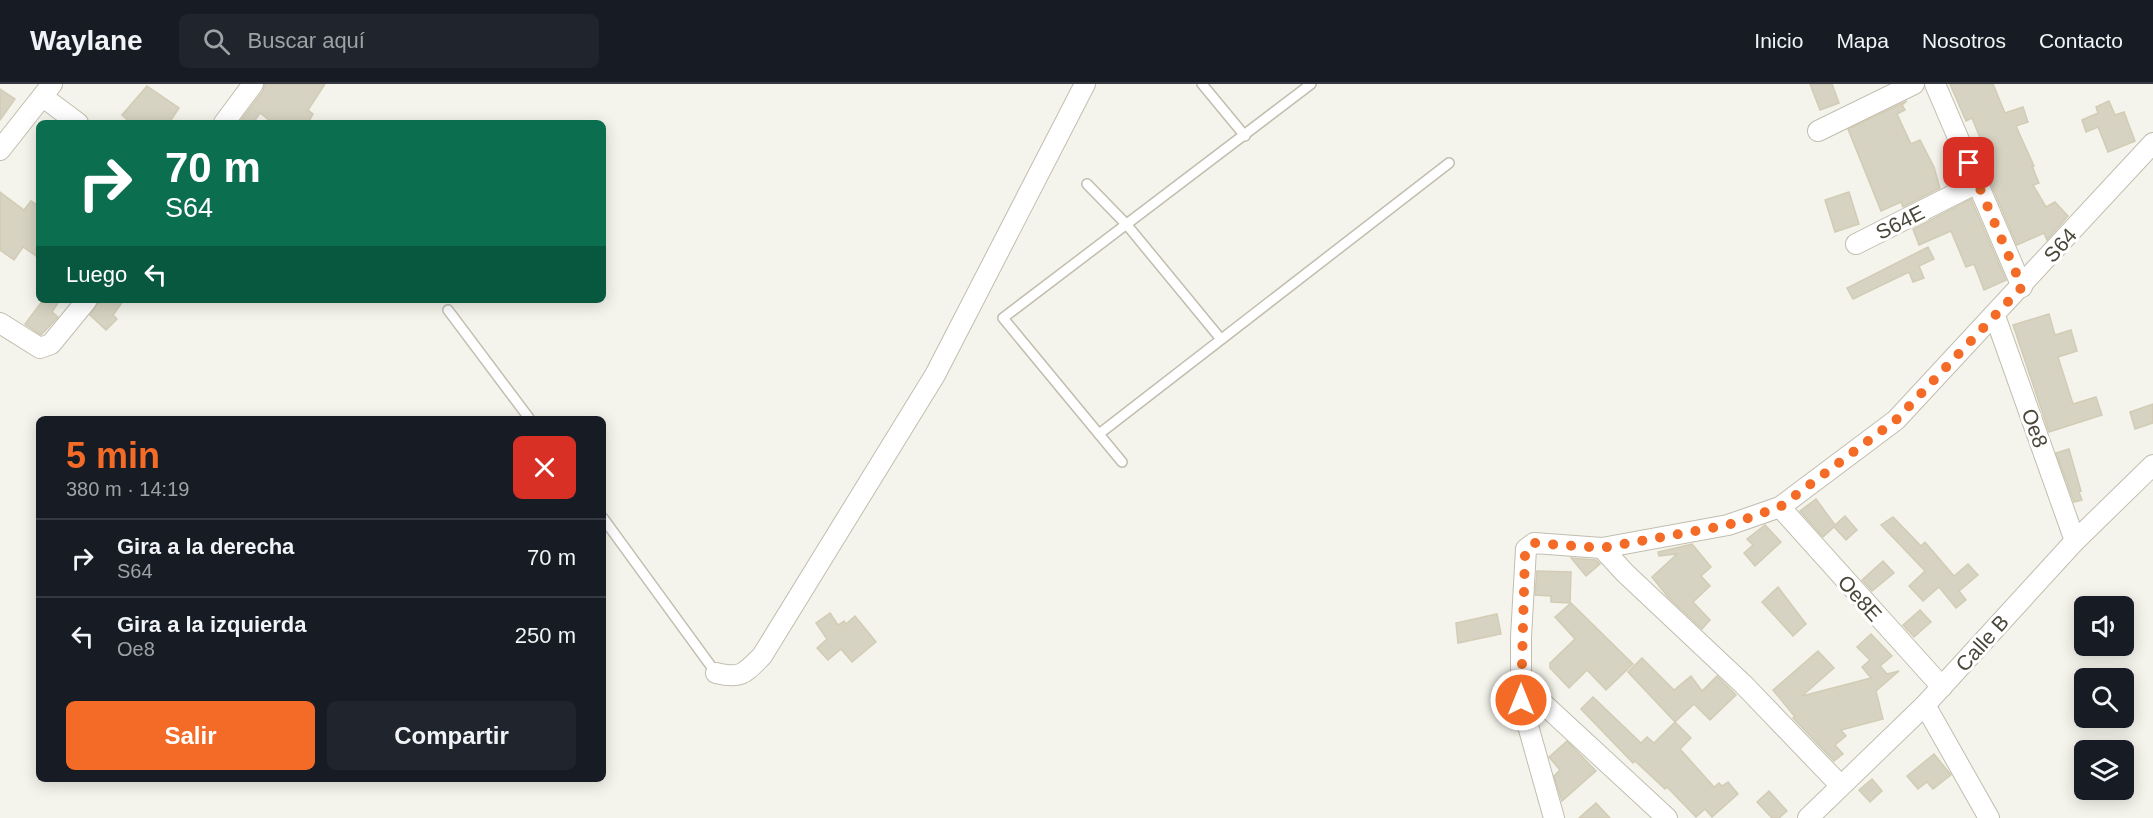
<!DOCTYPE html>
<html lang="es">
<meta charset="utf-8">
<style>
:root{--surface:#171b24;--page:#20242c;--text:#f1f3f6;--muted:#9ea1a6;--line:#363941;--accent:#f36b26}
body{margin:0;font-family:Arial,sans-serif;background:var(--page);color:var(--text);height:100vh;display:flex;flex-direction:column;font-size:22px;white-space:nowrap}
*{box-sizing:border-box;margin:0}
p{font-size:20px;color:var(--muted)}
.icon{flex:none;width:33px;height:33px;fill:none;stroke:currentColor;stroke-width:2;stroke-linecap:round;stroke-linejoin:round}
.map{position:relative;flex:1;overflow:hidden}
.sheet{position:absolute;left:36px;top:332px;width:570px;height:366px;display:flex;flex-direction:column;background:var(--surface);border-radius:9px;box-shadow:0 3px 15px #0003}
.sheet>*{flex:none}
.banner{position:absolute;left:36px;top:36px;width:570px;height:183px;border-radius:9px;box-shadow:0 3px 15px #0003;background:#0b6e4f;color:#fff;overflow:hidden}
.buttons{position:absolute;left:2074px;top:512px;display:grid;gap:12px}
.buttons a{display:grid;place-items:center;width:60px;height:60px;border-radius:9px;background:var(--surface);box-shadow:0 3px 15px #0003;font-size:30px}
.pin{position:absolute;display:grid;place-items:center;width:51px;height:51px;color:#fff;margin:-26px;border-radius:12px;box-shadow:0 3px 9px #0006}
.me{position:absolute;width:66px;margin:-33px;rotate:0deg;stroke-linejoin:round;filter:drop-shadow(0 0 4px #0008)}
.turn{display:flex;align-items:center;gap:21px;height:126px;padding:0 30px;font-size:27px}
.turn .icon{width:78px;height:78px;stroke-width:2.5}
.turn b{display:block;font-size:42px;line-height:51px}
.then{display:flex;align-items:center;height:57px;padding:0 30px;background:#0003;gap:12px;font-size:22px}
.round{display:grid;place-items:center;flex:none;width:63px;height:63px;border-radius:9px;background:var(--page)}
.head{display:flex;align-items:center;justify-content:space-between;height:102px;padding:0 30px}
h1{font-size:36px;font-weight:700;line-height:45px;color:var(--accent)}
.primary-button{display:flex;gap:12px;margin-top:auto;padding:12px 30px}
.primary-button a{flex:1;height:69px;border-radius:9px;background:var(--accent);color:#fff;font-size:24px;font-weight:700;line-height:69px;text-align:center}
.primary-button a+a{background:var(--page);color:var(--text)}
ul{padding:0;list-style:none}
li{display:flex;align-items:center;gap:18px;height:78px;padding:0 30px;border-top:2px solid var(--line)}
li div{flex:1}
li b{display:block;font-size:22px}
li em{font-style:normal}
header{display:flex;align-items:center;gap:36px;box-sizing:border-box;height:84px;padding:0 30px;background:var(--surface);border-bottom:2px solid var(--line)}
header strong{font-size:28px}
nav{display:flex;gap:33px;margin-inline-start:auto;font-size:21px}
.search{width:420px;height:54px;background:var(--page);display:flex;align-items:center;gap:15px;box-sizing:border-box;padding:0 21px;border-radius:9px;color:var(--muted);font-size:22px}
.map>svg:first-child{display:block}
.building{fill:#d7d3c2;stroke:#d2ccb5;stroke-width:1.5}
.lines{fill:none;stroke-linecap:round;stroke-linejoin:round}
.service-casing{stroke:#c1beaf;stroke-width:12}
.minor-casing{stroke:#c1beaf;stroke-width:22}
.service{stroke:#fff;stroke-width:9}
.minor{stroke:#fff;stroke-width:20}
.route{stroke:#f36b26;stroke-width:10;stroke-dasharray:0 18}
.labels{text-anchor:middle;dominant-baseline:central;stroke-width:6;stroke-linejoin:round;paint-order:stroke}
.street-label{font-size:21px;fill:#4a473a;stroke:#fff}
</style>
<header>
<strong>Waylane</strong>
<div class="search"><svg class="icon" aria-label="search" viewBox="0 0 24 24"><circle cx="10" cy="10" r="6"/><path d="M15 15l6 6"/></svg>Buscar aquí</div>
<nav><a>Inicio</a><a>Mapa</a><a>Nosotros</a><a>Contacto</a></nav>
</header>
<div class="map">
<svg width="2153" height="734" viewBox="0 0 2153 734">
<rect width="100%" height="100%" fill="#f5f4ec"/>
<!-- building -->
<g class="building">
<path d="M265,0H325L308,26L313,30L308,39H273L260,29L253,39H239L263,7Z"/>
<path d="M1810,0H1832L1839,19L1820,26Z"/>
<path d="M1950,0H1993L2005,29L2023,23L2028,38L2016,42L2034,82H2032L2039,99L2033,101L2046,123L2055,118L2068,132L2047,156L2044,149L2017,161L1982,79L1989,76L1972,34L1966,37Z"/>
<path d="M147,2L179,24L169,39H131L122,31Z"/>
<path d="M0,5L15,15L0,36Z"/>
<path d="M1907,17L1902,21L1905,26L1897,30L1911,60L1920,56L1934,83L1940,104L1903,123L1901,118L1881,127L1848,45Z"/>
<path d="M2109,17L2115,31L2124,28L2135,57L2108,68L2098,43L2086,48L2082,36L2098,29L2096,23Z"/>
<path d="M0,108L24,126L31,117L39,122V174L23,163L14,176L0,166Z"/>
<path d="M1849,108L1859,140L1835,148L1825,116Z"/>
<path d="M1971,115L2006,196L1984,206L1974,180L1966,183L1951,147L1919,161L1913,145Z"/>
<path d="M1928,163L1934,175L1919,182L1924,194L1913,198L1909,188L1853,215L1847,204Z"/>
<path d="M43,216H60L52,228L58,233L41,251L25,240Z"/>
<path d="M99,216H124L113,231L117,235L106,246L90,231Z"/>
<path d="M2049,230L2055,251L2071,246L2077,267L2058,273L2073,320L2096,313L2102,331L2049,348L2013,241Z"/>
<path d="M2153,320V339L2135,345L2130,328Z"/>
<path d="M2069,365L2081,407L2079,408L2082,416L2074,418L2056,369Z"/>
<path d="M1816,415L1835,441L1845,432L1857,446L1846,456L1834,443L1823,453L1800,427Z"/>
<path d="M1893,433L1921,462L1925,458L1954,492L1968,480L1978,491L1959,507L1966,516L1956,524L1939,503L1923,517L1909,502L1925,487L1881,441Z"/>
<path d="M1765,441L1781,458L1755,482L1744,469L1753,461L1747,455Z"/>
<path d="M1692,460L1711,483L1701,492L1710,502L1693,518L1710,536L1702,545L1668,513L1652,493L1677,470L1659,472L1658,468Z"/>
<path d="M1571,474L1596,476L1600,480L1586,492Z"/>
<path d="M1883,477L1894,489L1872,507L1862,496Z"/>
<path d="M1537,487L1571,488L1570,519L1551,518V512L1535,511Z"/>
<path d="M1778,503L1806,540L1793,552L1762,518Z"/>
<path d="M1571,519L1633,580L1606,606L1587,586L1569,604L1550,584V579L1575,555L1555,533Z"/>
<path d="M1920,526L1931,538L1914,553L1903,541Z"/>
<path d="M830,529L838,541L844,537L846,540L855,532L876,558L852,578L841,565L828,576L817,564L827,555L816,539Z"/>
<path d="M1497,530L1501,550L1458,559L1456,539Z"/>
<path d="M1871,550L1892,572L1880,582L1887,590L1899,587L1876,607L1883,635L1841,646L1846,652L1835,661L1843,670L1834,677L1793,634L1795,633L1773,606L1818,567L1834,584L1802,612L1871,594L1862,583L1870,576L1857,563Z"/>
<path d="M1642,574L1674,606L1691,592L1702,607L1717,592L1736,611L1710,636L1694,620L1675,638L1628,588Z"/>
<path d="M1593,613L1641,659L1647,653L1654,659L1675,638L1691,654L1680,665L1714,703L1719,699L1722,702L1728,698L1738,710L1712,733L1705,725L1696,733L1667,703L1665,705L1635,677L1633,679L1581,625Z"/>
<path d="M1567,657L1596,687L1562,717L1554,692L1560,686L1549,673Z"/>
<path d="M1934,670L1951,691L1933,705L1927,698L1918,705L1907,692Z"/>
<path d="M1872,695L1882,707L1870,718L1859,706Z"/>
<path d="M1769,707L1787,727L1779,734H1772L1757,718Z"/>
<path d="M1596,719L1610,734H1579Z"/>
</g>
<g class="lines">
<defs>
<g id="service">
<path d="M1202,0L1245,52"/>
<path d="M1087,100L1127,141L1220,254"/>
<path d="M448,226L529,334"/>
<path d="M1099,350L1449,79"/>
<path d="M1122,378L1003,234L1311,0"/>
<path d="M603,434L716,589"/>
</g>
<g id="minor">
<path d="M1935,0L2022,203"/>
<path d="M43,13L78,39"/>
<path d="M224,39L253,0"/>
<path d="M1818,47L1914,0"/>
<path d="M0,66L52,0"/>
<path d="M1856,160L1977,99"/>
<path d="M1995,232L2075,457"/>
<path d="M0,239L40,264L51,260L87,216"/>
<path d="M1780,423L1942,603"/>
<path d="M1602,464L1625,489L1744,601L1840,701"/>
<path d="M716,589C741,595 744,590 762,572L935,291L1085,0"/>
<path d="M1521,599L1667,734"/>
<path d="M1925,621L1989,734"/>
<path d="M1554,734L1521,617V553L1526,465L1534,459L1602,464L1728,441L1780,423L1896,336L2153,59"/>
<path d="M1808,734L1925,621L2075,457L2153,381"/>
</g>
</defs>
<!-- service casing -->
<use href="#service" class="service-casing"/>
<!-- minor casing -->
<use href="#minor" class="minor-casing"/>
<!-- service -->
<use href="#service" class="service"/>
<!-- minor -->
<use href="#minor" class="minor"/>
</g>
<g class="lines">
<!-- route -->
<path class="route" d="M1521,616L1525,470L1529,462L1534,459L1602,464L1728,441L1780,423L1896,336L2022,203L1969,79"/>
</g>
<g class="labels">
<!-- street labels -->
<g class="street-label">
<text transform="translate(1900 138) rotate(-27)">S64E</text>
<text transform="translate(2060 161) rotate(-48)">S64</text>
<text transform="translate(2035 344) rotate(70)">Oe8</text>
<text transform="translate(1860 514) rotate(48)">Oe8E</text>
<text transform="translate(1982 559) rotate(-48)">Calle B</text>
</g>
</g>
</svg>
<div class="buttons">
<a><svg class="icon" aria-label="sound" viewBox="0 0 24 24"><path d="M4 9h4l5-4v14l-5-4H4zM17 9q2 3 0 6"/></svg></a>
<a><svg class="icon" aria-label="search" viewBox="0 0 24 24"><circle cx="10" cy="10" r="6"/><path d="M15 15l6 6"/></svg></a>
<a><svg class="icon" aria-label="layers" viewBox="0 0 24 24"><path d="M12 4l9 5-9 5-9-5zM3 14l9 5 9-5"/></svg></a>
</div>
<div class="pin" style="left:1969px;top:79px;background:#d93025"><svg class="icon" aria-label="arrive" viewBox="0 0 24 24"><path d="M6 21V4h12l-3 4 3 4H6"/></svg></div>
<svg class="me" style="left:1521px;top:616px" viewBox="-20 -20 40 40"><circle r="17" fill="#f36b26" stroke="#fff" stroke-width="3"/><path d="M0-11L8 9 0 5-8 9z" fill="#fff"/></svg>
<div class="banner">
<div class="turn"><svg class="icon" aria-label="right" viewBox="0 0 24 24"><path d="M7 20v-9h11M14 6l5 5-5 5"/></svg><div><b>70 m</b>S64</div></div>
<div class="then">Luego<svg class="icon" aria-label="left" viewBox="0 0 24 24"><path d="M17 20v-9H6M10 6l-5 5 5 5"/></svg></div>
</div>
<section class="sheet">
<div class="head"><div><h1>5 min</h1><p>380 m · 14:19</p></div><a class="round" style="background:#d93025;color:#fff"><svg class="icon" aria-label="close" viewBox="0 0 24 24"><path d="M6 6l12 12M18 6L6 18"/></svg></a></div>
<ul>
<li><svg class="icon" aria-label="right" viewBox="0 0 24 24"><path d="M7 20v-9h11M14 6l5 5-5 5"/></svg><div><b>Gira a la derecha</b><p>S64</p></div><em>70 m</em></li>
<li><svg class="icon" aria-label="left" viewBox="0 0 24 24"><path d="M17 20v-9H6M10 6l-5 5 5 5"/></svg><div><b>Gira a la izquierda</b><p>Oe8</p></div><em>250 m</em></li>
</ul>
<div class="primary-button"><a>Salir</a><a>Compartir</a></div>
</section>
</div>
